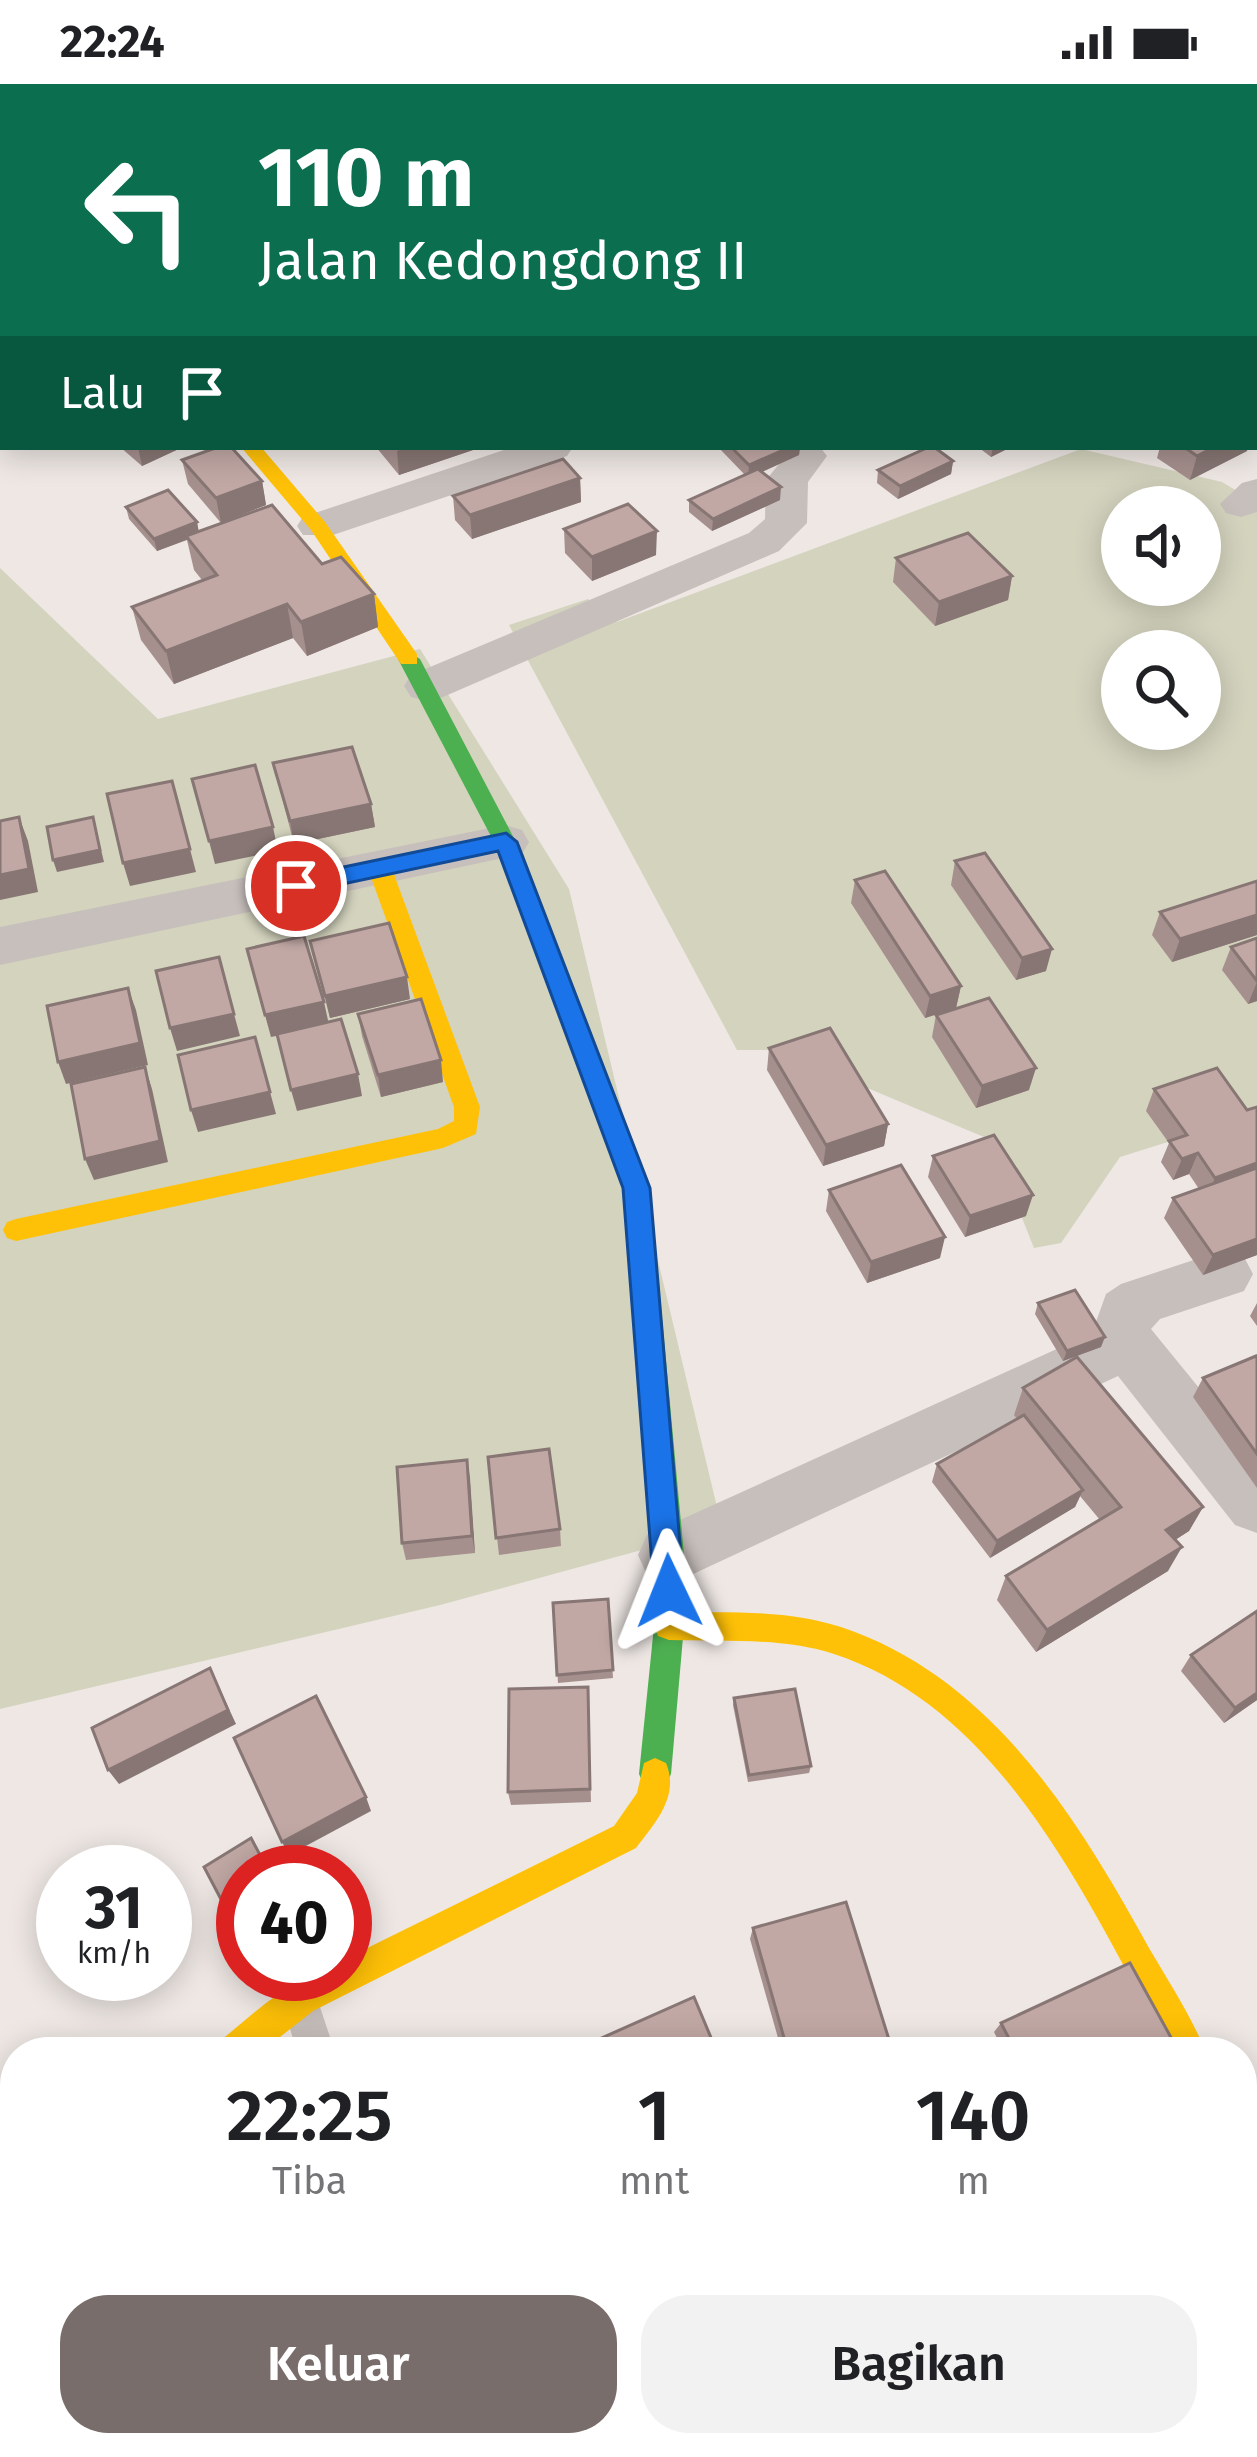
<!DOCTYPE html>
<html lang="id">
<style>
:root{--surface:#fff;--page:#f2f2f2;--text:#202124;--muted:#757577;--accent:#786d6b}
body{margin:0;font-family:"Fira Sans",sans-serif;background:var(--page);color:var(--text);height:100vh;display:flex;flex-direction:column;font-size:45px;white-space:nowrap}
*{box-sizing:border-box;margin:0}
p{font-size:39px;color:var(--muted)}
.icon{flex:none;width:66px;height:66px;fill:none;stroke:currentColor;stroke-width:2;stroke-linecap:round;stroke-linejoin:round}
.map{position:relative;flex:1;overflow:hidden}
.panel{position:absolute;left:0px;top:1953px;width:1257px;height:420px;display:flex;flex-direction:column;background:var(--surface);border-radius:48px 48px 0 0;box-shadow:0 6px 30px #0003}
.panel>*{flex:none}
.top-card{position:absolute;left:0px;top:0px;width:1257px;height:366px;box-shadow:0 6px 30px #0003;background:#0b6e4f;color:#fff;overflow:hidden}
.buttons{position:absolute;left:1101px;top:402px;display:grid;gap:24px}
.buttons a{display:grid;place-items:center;width:120px;height:120px;border-radius:50%;background:var(--surface);box-shadow:0 6px 30px #0003;font-size:60px}
.speed{position:absolute;left:36px;top:1761px;display:flex;gap:24px;font-size:60px;font-weight:700;text-align:center}
.speed>*{display:grid;place-content:center;width:156px;height:156px;border-radius:50%;background:var(--surface);box-shadow:0 6px 30px #0003;line-height:1}
.speed small{font-size:30px;font-weight:400}
.speed .limit{border:18px solid #d22;background:#fff;color:#111}
.pin{position:absolute;display:grid;place-items:center;width:102px;height:102px;color:#fff;margin:-51px;border:6px solid #fff;border-radius:50%;box-shadow:0 3px 12px #0007}
.me{position:absolute;width:132px;margin:-66px;rotate:358deg;stroke-linejoin:round;filter:drop-shadow(0 0 9px #0008)}
.turn{display:flex;align-items:center;gap:42px;height:252px;padding:0 60px;font-size:54px}
.turn .icon{width:156px;height:156px;stroke-width:2.5}
.turn b{display:block;font-size:84px;line-height:102px}
.then{display:flex;align-items:center;height:114px;padding:0 60px;background:#0003;gap:24px;font-size:45px}
.eta{display:flex;justify-content:space-evenly;align-items:center;height:204px;text-align:center}
.eta b{font-size:72px;font-weight:600;line-height:84px}
.action{display:flex;gap:24px;margin-top:auto;padding:24px 60px}
.action a{flex:1;height:138px;border-radius:48px;background:var(--accent);color:#fff;font-size:48px;font-weight:600;line-height:138px;text-align:center}
.action a+a{background:var(--page);color:var(--text)}
.status{display:flex;justify-content:space-between;align-items:center;height:84px;padding:0 60px;background:var(--surface);direction:ltr}
.status svg{height:33px;fill:currentColor}
.map>svg:first-child{display:block}
.green{fill:#d3d3be;fill-rule:evenodd}
.lines{fill:none;stroke-linecap:round;stroke-linejoin:round}
.lane{fill:#c7bfbc;fill-rule:evenodd}
.street{fill:#c7bfbc;fill-rule:evenodd}
.fast{fill:#4caf50;fill-rule:evenodd}
.slow{fill:#ffc107;fill-rule:evenodd}
.jam{fill:#c62828;fill-rule:evenodd}
.wall{fill:#a6908e}
.shaded-wall{fill:#877674}
.building{fill:#c1a8a5;stroke:#877674;stroke-width:3}
.route{fill:#1a73e8;stroke:#114b97;stroke-width:3}
</style>
<div class="status"><b>22:24</b><svg viewBox="0 0 49 12"><path d="M0 12V9h3v3zM5 12V6h3v6zM10 12V3h3v9zM15 12V0h3v12zM26 1h20v11H26zM47 4h2v5h-2z"/></svg></div>
<div class="map">
<svg width="1257" height="2373" viewBox="0 0 1257 2373">
<rect width="100%" height="100%" fill="#eee7e4"/>
<!-- green -->
<g class="green">
<path d="M1081,365L1222,398L1257,419V1030L1120,1073L1061,1159L1034,1164L991,1056L777,966H737L509,541L588,515L617,538ZM1122,423H1200V501H1122ZM1122,567H1200V645H1122Z"/>
<path d="M0,484L158,635L420,565L569,805L722,1444L440,1521L0,1625Z"/>
</g>
<g class="lines">
<!-- lane -->
<g class="lane">
<path d="M917,0H941L915,3Z"/>
<path d="M0,1L7,3L3,14H0Z"/>
<path d="M302,1902L315,1908L335,1968H297L283,1921L289,1908Z"/>
<path d="M392,2358H434L437,2373H395Z"/>
</g>
<!-- street -->
<g class="street">
<path d="M935,0H976L933,3Z"/>
<path d="M1254,295L1257,296V320L1254,319Z"/>
<path d="M513,363H573L567,372L333,451H303L297,442L303,433Z"/>
<path d="M793,363H820L827,372L808,398L807,439L779,467L443,613L427,617L411,613L404,602L411,591L749,449L765,435L766,396Z"/>
<path d="M1257,395V428L1241,433L1226,429L1220,420L1242,399Z"/>
<path d="M505,741L522,746L529,758L522,770L0,881V843Z"/>
<path d="M1224,1166L1244,1173L1253,1190L1244,1207L1160,1235L1151,1245L1257,1375V1449L1235,1441L1118,1292L691,1491L669,1500L647,1491L638,1471L647,1451L1092,1249L1106,1210L1121,1200Z"/>
<path d="M1242,2020L1257,2026V2119L1242,2113Z"/>
</g>
<!-- fast -->
<g class="fast">
<path d="M409,568L420,575L516,758L650,1104L684,1471V1542L671,1690L666,1701L655,1706L644,1701L639,1690L654,1542V1471L624,1104L494,758L398,575Z"/>
<path d="M15,2134V2178L0,2185V2141Z"/>
</g>
<!-- slow -->
<g class="slow">
<path d="M113,0H132L111,3Z"/>
<path d="M241,363H261L325,438L417,570V580H401L311,446Z"/>
<path d="M380,777L392,785L480,1023L476,1050L443,1064L16,1157L7,1154L3,1146L7,1138L16,1135L438,1045L454,1037V1023L368,785Z"/>
<path d="M669,1528C726,1529 786,1525 841,1543C991,1593 1077,1733 1149,1864C1169,1898 1191,1932 1206,1968H1170C1090,1823 1005,1626 834,1570C782,1553 723,1558 669,1556L658,1552L654,1542L658,1532Z"/>
<path d="M655,1674L666,1679C680,1712 655,1739 636,1764L313,1927L261,1968H216L221,1956C263,1923 290,1890 345,1890V1875L614,1742L637,1709L644,1679Z"/>
</g>
<!-- jam -->
<path class="jam" d="M0,107L3,108V120L0,119Z"/>
</g>
<!-- wall -->
<g class="wall">
<path d="M446,0H739L743,3H446Z"/>
<path d="M760,0H911L903,3H759Z"/>
<path d="M1104,0H1257V24H1254V3H1108Z"/>
<path d="M1257,29V140L1254,137V30Z"/>
<path d="M3,170V209L0,207V172Z"/>
<path d="M120,363H183L142,382Z"/>
<path d="M376,363H473V366L399,391Z"/>
<path d="M718,363H800L799,371L762,388L780,416L712,447L689,428V416L745,391Z"/>
<path d="M978,363H1011L991,373Z"/>
<path d="M1160,363H1248L1247,367L1190,396L1157,374Z"/>
<path d="M182,376L262,397L266,421L221,439L188,400Z"/>
<path d="M953,377L951,390L898,415L877,399L878,386Z"/>
<path d="M580,394L581,418L472,455L455,436L453,412Z"/>
<path d="M126,423L197,438L199,448L322,480L374,510L378,543L307,572L293,554L174,600L141,556L132,523L202,496L194,486L187,456L157,467L129,435Z"/>
<path d="M564,445L656,471L592,497L565,469Z"/>
<path d="M896,474L1012,492L1008,516L935,542L893,498Z"/>
<path d="M273,679L371,720L375,743L294,760Z"/>
<path d="M955,777L1046,887L1016,896L951,801Z"/>
<path d="M855,796L961,902L956,924L925,934L851,819Z"/>
<path d="M1257,797V851L1172,878L1152,851L1160,828Z"/>
<path d="M1257,854V917L1248,920L1222,886L1231,863Z"/>
<path d="M310,857L410,915L330,934Z"/>
<path d="M358,930L443,998L381,1013L362,952Z"/>
<path d="M936,931L1029,1006L976,1024L932,953Z"/>
<path d="M769,964L888,1040L884,1062L823,1082L767,986Z"/>
<path d="M1154,1005L1247,1026L1257,1023V1171L1203,1191L1164,1134L1173,1114L1199,1105L1189,1090L1173,1096L1161,1078L1169,1059L1146,1027Z"/>
<path d="M933,1072L1026,1132L965,1153L928,1093Z"/>
<path d="M829,1106L940,1174L867,1199L826,1127Z"/>
<path d="M1038,1219L1101,1263L1063,1277L1035,1230Z"/>
<path d="M1257,1219V1242L1250,1232Z"/>
<path d="M1257,1274V1404L1193,1313L1203,1294Z"/>
<path d="M1023,1304L1203,1423L1189,1447L1175,1456L1168,1487L1036,1568L997,1516L1006,1492L1100,1436L1080,1412L1075,1423L990,1474L932,1398L937,1380L1017,1335L1014,1331Z"/>
<path d="M488,1373L560,1445L561,1462L499,1471Z"/>
<path d="M467,1376L475,1469L406,1476L402,1459Z"/>
<path d="M608,1515L613,1594L558,1599L553,1519Z"/>
<path d="M1257,1527V1616L1224,1639L1181,1587L1191,1571Z"/>
<path d="M588,1603L591,1718L511,1721L508,1708Z"/>
<path d="M734,1614L811,1682L809,1689L748,1698L733,1621Z"/>
<path d="M753,1844L887,1968H782L750,1855Z"/>
<path d="M1001,1939L1179,1968H1004L994,1948Z"/>
<path d="M1257,2238V2373H1151L1171,2358H1242V2245Z"/>
</g>
<!-- shaded-wall -->
<g class="shaded-wall">
<path d="M341,0H373L371,3H331Z"/>
<path d="M526,0H557L540,3H518Z"/>
<path d="M820,0H836V3H812Z"/>
<path d="M846,0H865V3H845Z"/>
<path d="M882,0H911L903,3H876Z"/>
<path d="M1079,0H1102L1100,3H1072Z"/>
<path d="M3,232V259L0,261V233Z"/>
<path d="M138,363H183L142,382Z"/>
<path d="M407,363H473V366L399,391L397,367Z"/>
<path d="M790,363H800L799,371L748,394L749,381Z"/>
<path d="M993,363H1011L991,373Z"/>
<path d="M1214,363H1248L1247,367L1190,396L1197,372Z"/>
<path d="M953,377L951,390L898,415L900,402Z"/>
<path d="M580,394L581,418L472,455L470,431Z"/>
<path d="M262,397L266,421L221,439L216,414Z"/>
<path d="M781,403L780,416L712,447L713,435Z"/>
<path d="M197,438L199,451L157,467L154,455Z"/>
<path d="M657,447L656,471L592,497V473Z"/>
<path d="M1012,492L1008,516L935,542L939,518Z"/>
<path d="M374,510L378,543L307,572L301,538Z"/>
<path d="M287,520L293,554L174,600L166,567Z"/>
<path d="M172,697L196,788L130,802L123,779Z"/>
<path d="M371,720L375,743L294,760L290,737Z"/>
<path d="M19,733L28,757L38,808L0,816V791Z"/>
<path d="M93,733L104,778L57,788L53,776Z"/>
<path d="M273,743L278,767L215,780L209,757Z"/>
<path d="M1257,831V851L1172,878L1180,855Z"/>
<path d="M1052,865L1046,887L1016,896L1022,874Z"/>
<path d="M407,893L410,915L330,934L325,912Z"/>
<path d="M1257,898V917L1248,920Z"/>
<path d="M961,902L956,924L925,934L930,912Z"/>
<path d="M128,904L136,926L148,981L66,1000L58,978Z"/>
<path d="M324,918L329,941L271,953L265,931Z"/>
<path d="M234,930L240,952L177,967L170,944Z"/>
<path d="M441,976L443,998L381,1013L378,991Z"/>
<path d="M145,983L152,1005L168,1078L94,1096L85,1075Z"/>
<path d="M1036,984L1029,1006L976,1024L982,1002Z"/>
<path d="M358,990L362,1012L297,1027L291,1006Z"/>
<path d="M270,1008L276,1030L198,1048L191,1026Z"/>
<path d="M888,1040L884,1062L823,1082L826,1061Z"/>
<path d="M1198,1069L1189,1090L1173,1096L1182,1075Z"/>
<path d="M1257,1079V1097L1206,1115L1215,1094Z"/>
<path d="M1033,1111L1026,1132L965,1153L970,1132Z"/>
<path d="M945,1153L940,1174L867,1199L871,1178Z"/>
<path d="M1257,1155V1171L1203,1191L1213,1171Z"/>
<path d="M1105,1253L1101,1263L1063,1277L1067,1267Z"/>
<path d="M467,1376L470,1394L475,1469L472,1452Z"/>
<path d="M1083,1406L1075,1423L990,1474L997,1457Z"/>
<path d="M1203,1423L1189,1447L1153,1470L1166,1446Z"/>
<path d="M1182,1463L1168,1487L1036,1568L1047,1546Z"/>
<path d="M210,1584L236,1640L119,1700L108,1686Z"/>
<path d="M1257,1609V1616L1224,1639L1235,1624Z"/>
<path d="M366,1713L371,1727L289,1771L282,1758Z"/>
<path d="M147,2358H158L162,2373H151Z"/>
</g>
<!-- building -->
<g class="building">
<path d="M313,0H341L331,3H316Z"/>
<path d="M373,0H420L421,1L414,3H365Z"/>
<path d="M456,0H526L518,3H460Z"/>
<path d="M546,0H575V3L540,2Z"/>
<path d="M580,0H739L743,3H585Z"/>
<path d="M760,0H820L812,3H764Z"/>
<path d="M1021,0H1079L1072,3H1025Z"/>
<path d="M1116,0H1159L1164,3H1108Z"/>
<path d="M1159,0H1208L1212,3H1164Z"/>
<path d="M1257,58V84L1254,82V59Z"/>
<path d="M1257,94V111L1254,109V95Z"/>
<path d="M3,170V190L0,188V172Z"/>
<path d="M1254,178L1257,180V204L1254,202Z"/>
<path d="M0,208L3,210V232L0,233Z"/>
<path d="M1257,317V350L1254,351V318Z"/>
<path d="M218,363H231L262,397L216,414L182,376Z"/>
<path d="M731,363H790L749,381Z"/>
<path d="M929,363H934L953,377L900,402L878,386Z"/>
<path d="M1184,363H1214L1197,372Z"/>
<path d="M563,375L580,394L470,431L453,412Z"/>
<path d="M758,385L781,403L713,435L689,416Z"/>
<path d="M168,406L197,438L154,455L126,423Z"/>
<path d="M628,420L657,447L592,473L564,445Z"/>
<path d="M272,421L322,480L341,473L374,510L301,538L287,520L166,567L132,523L217,491L186,452Z"/>
<path d="M968,449L1012,492L939,518L896,474Z"/>
<path d="M352,663L371,720L290,737L273,679Z"/>
<path d="M255,681L273,743L209,757L192,695Z"/>
<path d="M172,697L190,765L123,779L107,710Z"/>
<path d="M19,733L29,785L0,791V737Z"/>
<path d="M93,733L100,766L53,776L47,743Z"/>
<path d="M985,769L1052,865L1022,874L955,777Z"/>
<path d="M885,787L961,902L930,912L855,796Z"/>
<path d="M1257,797V831L1180,855L1160,828Z"/>
<path d="M389,839L407,893L325,912L310,857Z"/>
<path d="M304,852L324,918L265,931L247,865Z"/>
<path d="M1257,854V897L1231,863Z"/>
<path d="M219,873L234,930L170,944L156,887Z"/>
<path d="M128,904L140,959L58,978L47,922Z"/>
<path d="M989,914L1036,984L982,1002L936,931Z"/>
<path d="M421,915L441,976L378,991L358,930Z"/>
<path d="M341,935L358,990L291,1006L277,950Z"/>
<path d="M830,944L888,1040L826,1061L769,964Z"/>
<path d="M255,953L270,1008L191,1026L178,971Z"/>
<path d="M145,983L160,1057L85,1075L71,1000Z"/>
<path d="M1217,984L1247,1026L1257,1023V1079L1215,1094L1198,1069L1182,1075L1169,1057L1187,1051L1154,1005Z"/>
<path d="M994,1051L1033,1111L970,1132L933,1072Z"/>
<path d="M901,1081L945,1153L871,1178L829,1106Z"/>
<path d="M1257,1084V1155L1213,1171L1173,1114Z"/>
<path d="M1075,1206L1105,1253L1067,1267L1038,1219Z"/>
<path d="M1256,1272L1257,1274V1370L1203,1294Z"/>
<path d="M1077,1273L1203,1423L1166,1446L1182,1463L1047,1546L1006,1492L1121,1423L1023,1304Z"/>
<path d="M1024,1331L1083,1406L997,1457L937,1380Z"/>
<path d="M549,1365L560,1445L496,1454L488,1373Z"/>
<path d="M467,1376L472,1452L402,1459L397,1383Z"/>
<path d="M608,1515L613,1586L557,1591L553,1519Z"/>
<path d="M1257,1527V1609L1235,1624L1191,1571Z"/>
<path d="M210,1584L228,1626L108,1686L92,1644Z"/>
<path d="M588,1603L590,1705L508,1708L509,1605Z"/>
<path d="M795,1605L811,1682L749,1691L734,1614Z"/>
<path d="M316,1612L366,1713L282,1758L234,1654Z"/>
<path d="M251,1754L269,1788H243V1857L204,1783Z"/>
<path d="M846,1818L891,1962L867,1968H788L753,1844Z"/>
<path d="M1130,1879L1179,1968H1016L1001,1939Z"/>
<path d="M694,1913L717,1968H570Z"/>
<path d="M1242,2137L1257,2166V2201L1242,2209Z"/>
<path d="M1257,2242V2373H1221L1214,2358H1242V2249Z"/>
<path d="M55,2358H147L151,2373H59Z"/>
<path d="M1188,2358H1206L1216,2373H1167Z"/>
</g>
<!-- route -->
<path class="route" d="M506,749L517,758L650,1104L684,1507L680,1517L669,1521L658,1517L654,1507L623,1104L498,767L296,810L284,802L296,793Z"/>
</svg>
<div class="buttons">
<a><svg class="icon" aria-label="sound" viewBox="0 0 24 24"><path d="M4 9h4l5-4v14l-5-4H4zM17 9q2 3 0 6"/></svg></a>
<a><svg class="icon" aria-label="search" viewBox="0 0 24 24"><circle cx="10" cy="10" r="6"/><path d="M15 15l6 6"/></svg></a>
</div>
<div class="speed"><div>31<small>km/h</small></div><div class="limit">40</div></div>
<div class="pin" style="left:296px;top:802px;background:#d93025"><svg class="icon" aria-label="arrive" viewBox="0 0 24 24"><path d="M6 21V4h12l-3 4 3 4H6"/></svg></div>
<svg class="me" style="left:669px;top:1507px" viewBox="-20 -20 40 40"><path d="M0-17L14 15 0 8-14 15z" fill="#1a73e8" stroke="#fff" stroke-width="4"/></svg>
<div class="top-card">
<div class="turn"><svg class="icon" aria-label="left" viewBox="0 0 24 24"><path d="M17 20v-9H6M10 6l-5 5 5 5"/></svg><div><b>110 m</b>Jalan Kedongdong II</div></div>
<div class="then">Lalu<svg class="icon" aria-label="arrive" viewBox="0 0 24 24"><path d="M6 21V4h12l-3 4 3 4H6"/></svg></div>
</div>
<section class="panel">
<div class="eta">
<div><b>22:25</b><p>Tiba</p></div>
<div><b>1</b><p>mnt</p></div>
<div><b>140</b><p>m</p></div>
</div>
<div class="action"><a>Keluar</a><a>Bagikan</a></div>
</section>
</div>
